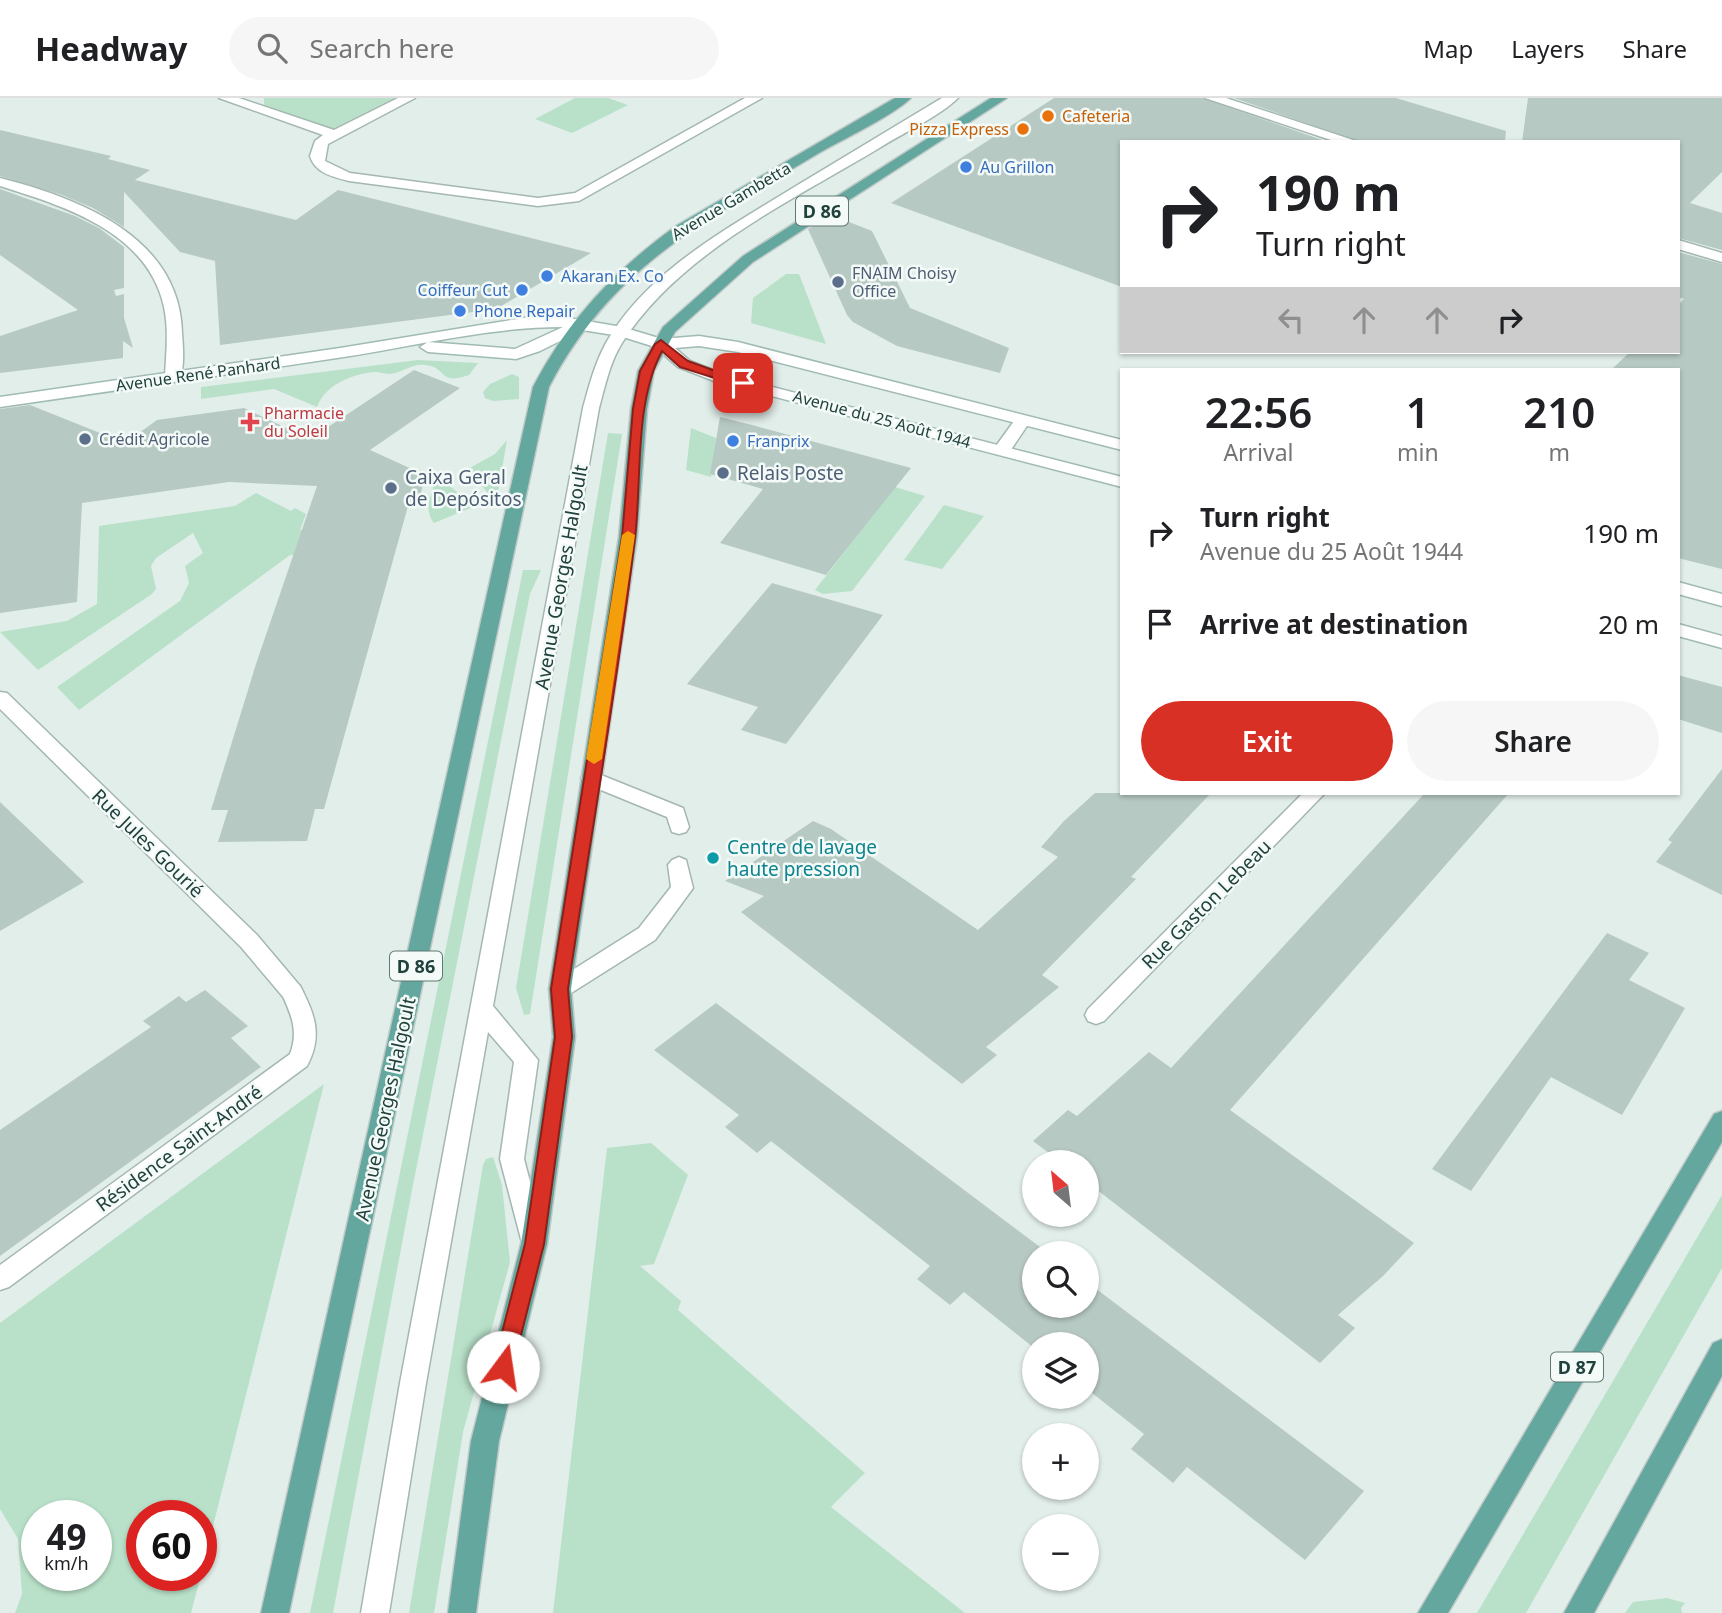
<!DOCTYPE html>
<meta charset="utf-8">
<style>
:root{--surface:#fff;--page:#f6f6f6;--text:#202124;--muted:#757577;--line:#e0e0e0;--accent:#d93025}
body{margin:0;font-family:"Noto Sans",sans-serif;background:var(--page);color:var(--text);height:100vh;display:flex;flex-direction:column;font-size:26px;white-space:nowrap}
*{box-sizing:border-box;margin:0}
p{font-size:23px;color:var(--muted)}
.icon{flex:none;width:38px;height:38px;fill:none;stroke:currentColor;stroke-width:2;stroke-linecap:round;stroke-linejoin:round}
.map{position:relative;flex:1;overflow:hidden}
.details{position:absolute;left:1120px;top:270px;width:560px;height:427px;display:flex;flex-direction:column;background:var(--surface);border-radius:0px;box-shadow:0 2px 5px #0004}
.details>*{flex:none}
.guide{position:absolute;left:1120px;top:42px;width:560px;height:214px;border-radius:0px;box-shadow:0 2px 5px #0004;background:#fff;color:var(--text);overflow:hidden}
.needle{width:46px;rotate:332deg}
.buttons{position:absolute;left:1022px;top:1052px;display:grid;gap:14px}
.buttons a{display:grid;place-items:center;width:77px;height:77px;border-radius:50%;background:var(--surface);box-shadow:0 2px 5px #0004;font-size:35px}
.speed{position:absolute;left:21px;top:1402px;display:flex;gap:14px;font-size:35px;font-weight:700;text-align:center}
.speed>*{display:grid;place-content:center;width:91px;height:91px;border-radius:50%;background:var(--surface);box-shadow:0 2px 5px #0004;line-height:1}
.speed small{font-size:18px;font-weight:400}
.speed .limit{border:10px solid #d22;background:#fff;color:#111}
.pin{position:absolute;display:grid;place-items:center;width:60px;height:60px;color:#fff;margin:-30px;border-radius:14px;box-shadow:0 4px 10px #0006}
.me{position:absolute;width:77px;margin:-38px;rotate:14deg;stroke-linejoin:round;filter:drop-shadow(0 0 5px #0008)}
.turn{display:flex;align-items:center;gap:24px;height:147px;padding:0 21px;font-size:32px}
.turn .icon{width:91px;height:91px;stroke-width:2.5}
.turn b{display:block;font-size:49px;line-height:60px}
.lanes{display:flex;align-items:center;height:66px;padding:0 21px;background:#0003;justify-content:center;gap:35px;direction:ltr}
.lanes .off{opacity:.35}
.eta{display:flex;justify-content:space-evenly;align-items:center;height:119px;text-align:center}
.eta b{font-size:42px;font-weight:600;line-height:49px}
.action{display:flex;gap:14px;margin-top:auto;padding:14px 21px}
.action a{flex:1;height:80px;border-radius:42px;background:var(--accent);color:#fff;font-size:28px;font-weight:600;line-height:80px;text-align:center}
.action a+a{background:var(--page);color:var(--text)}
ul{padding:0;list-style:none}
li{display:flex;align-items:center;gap:21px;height:91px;padding:0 21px}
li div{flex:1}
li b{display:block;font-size:26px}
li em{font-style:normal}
header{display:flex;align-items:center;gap:42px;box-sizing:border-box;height:98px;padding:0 35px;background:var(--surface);border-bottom:2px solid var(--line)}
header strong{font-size:33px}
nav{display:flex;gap:38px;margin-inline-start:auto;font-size:24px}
.search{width:490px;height:63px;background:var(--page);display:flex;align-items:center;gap:18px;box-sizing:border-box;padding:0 24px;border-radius:38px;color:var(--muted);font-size:26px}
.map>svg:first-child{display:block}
.green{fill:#b9e1c9;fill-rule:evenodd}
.building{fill:#b7c9c3}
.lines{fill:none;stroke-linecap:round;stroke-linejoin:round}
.service-casing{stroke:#a4b7b2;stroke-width:3}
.minor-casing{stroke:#a4b7b2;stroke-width:3}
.secondary-casing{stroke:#a0bab4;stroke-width:3}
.primary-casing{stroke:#c1cac8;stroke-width:3}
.service{fill:#fff;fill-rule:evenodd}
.minor{fill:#fff;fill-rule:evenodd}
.secondary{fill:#fff;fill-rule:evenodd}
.primary{fill:#63a79e;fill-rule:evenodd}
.route{fill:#d93025;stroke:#8d1f18;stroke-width:2}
.slow{fill:#f59e0b}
.food-dot{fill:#e8710a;stroke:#f3faf7;stroke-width:2.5}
.shop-dot{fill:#3f7fe0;stroke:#f3faf7;stroke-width:2.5}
.service-dot{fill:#5c6f8a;stroke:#f3faf7;stroke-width:2.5}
.health-dot{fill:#e0444e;stroke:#f3faf7;stroke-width:2.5}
.culture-dot{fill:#0f9aa8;stroke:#f3faf7;stroke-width:2.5}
.labels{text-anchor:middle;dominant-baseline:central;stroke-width:5;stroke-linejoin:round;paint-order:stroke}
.far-food-label{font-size:16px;fill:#c56008;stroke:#f3faf7;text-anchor:start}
.far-shop-label{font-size:16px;fill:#366cbe;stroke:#f3faf7;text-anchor:start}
.far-street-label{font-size:16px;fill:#20413c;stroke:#f3faf7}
.far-service-label{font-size:16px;fill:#4e5e75;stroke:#f3faf7;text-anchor:start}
.far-health-label{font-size:16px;fill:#be3a42;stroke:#f3faf7;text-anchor:start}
.shield{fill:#f3faf7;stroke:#5f7874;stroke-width:2}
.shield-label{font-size:18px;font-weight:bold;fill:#20413c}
.service-label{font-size:19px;fill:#4e5e75;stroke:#f3faf7;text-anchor:start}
.street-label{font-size:19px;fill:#20413c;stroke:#f3faf7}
.culture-label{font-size:19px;fill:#0d838f;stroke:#f3faf7;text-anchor:start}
</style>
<header>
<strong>Headway</strong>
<div class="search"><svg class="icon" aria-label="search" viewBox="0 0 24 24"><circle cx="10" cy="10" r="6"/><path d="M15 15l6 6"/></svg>Search here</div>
<nav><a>Map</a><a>Layers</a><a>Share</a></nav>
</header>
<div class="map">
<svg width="1722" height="1515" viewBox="0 0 1722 1515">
<rect width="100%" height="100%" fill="#e2eeea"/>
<!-- green -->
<g class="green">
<path d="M264,0H395L331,32L273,13L264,8Z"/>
<path d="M575,0H608L628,7L572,35L535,21Z"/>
<path d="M786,176H799L826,246L751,225L753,200Z"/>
<path d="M418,262L478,265L469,277C438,288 447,269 426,267C412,265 402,275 390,276C385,276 380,274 374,274C352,276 325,287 317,309L274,291L201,301V289Z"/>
<path d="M512,276L519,279V301L493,303L485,300L483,294L490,286Z"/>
<path d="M691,330L716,340L711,379L686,372Z"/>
<path d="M608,335L622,336L530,916L524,917L516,890Z"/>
<path d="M507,342L498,395L491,399L468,371L495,356Z"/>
<path d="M438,377L473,409L434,425C422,411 433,393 438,377Z"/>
<path d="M895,389L925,398L852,493L823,496L815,492Z"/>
<path d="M256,395L291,413L295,410L306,416L300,432H309L302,456L290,457L79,612L57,589L180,503L189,485L185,468L203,455L193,435L156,460L151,468L156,491L152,496L38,572L0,534L67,523L97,506L99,428L235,408Z"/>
<path d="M944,407L984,418L942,471L904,462Z"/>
<path d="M523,472H541L530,496L412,1092L333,1515H310Z"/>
<path d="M324,986L201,1476V1418H142V1477H201L191,1515H15L22,1496L18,1441L0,1411V1225ZM37,1418H96V1477H37Z"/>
<path d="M651,1045L688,1077L654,1166L640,1168L681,1203L678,1212L865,1375L831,1409L965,1515H553L607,1050Z"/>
<path d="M493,1059L502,1087L510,1164L463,1334L434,1515H409L483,1067L486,1061Z"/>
<path d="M1722,1097V1170L1526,1515H1477Z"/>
<path d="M1667,1500L1685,1505L1681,1510L1682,1515H1625L1633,1504Z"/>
</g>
<!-- building -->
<g class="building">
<path d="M1054,0H1202L1328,44H1122V189L891,105Z"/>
<path d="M1234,0H1396L1506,33L1505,44H1361Z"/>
<path d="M1528,0H1722V74L1690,105L1722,115V152L1678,140V44H1522Z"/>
<path d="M0,32L111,58L108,61L150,72L135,82L296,122L338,92L591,155L496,211L220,247L215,163L180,154L124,94V129L93,110L62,97L0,78Z"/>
<path d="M0,91L75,118L99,130L124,149V190L114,192L116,198L124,196V220L133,250L123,243V260L0,275V238L78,212L0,157Z"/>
<path d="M831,117L872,133L910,210L1009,250L1000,275L897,248L853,224L847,217L808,131Z"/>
<path d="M1678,154L1722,166V471L1678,460V271H1612L1630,254H1678V207L1684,201L1678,199Z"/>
<path d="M414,272L460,290L370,352L425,377L418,408H408L324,711H315L307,743L218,744L228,712H211L256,566L317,388L229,384L82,405L77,504L0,515V311L30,307L125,345L157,322L244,310L310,341Z"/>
<path d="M720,319L752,327L911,370L826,477L720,445L763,391L710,376Z"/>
<path d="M772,485L883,517L786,646L741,632L758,609L687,586Z"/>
<path d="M1678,577L1722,589V635L1678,621Z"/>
<path d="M1722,671V797L1656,764L1672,744L1668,742Z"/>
<path d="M1095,695H1211L1131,779L1136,781L1042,877L1059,889L986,949L997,957L962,986L741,814L764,798L725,783L813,723L831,731L978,832L1058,759L1041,749L1064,723Z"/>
<path d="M1425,695H1509L1230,1012L1414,1145L1383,1178L1338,1217L1355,1230L1320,1265L1087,1084V1064H1061L1033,1043L1068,1012L1077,1018L1149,954L1171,970Z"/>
<path d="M0,704L84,784L0,833Z"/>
<path d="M1607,835L1649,855L1629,882L1685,910L1622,1017L1551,979L1471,1093L1432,1071Z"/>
<path d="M205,892L248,928L231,940L261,969L0,1158V1032L151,929L143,923L179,898L186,904Z"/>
<path d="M716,905L1048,1155H1034V1208H1087V1184L1364,1393L1305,1462L1187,1369L1173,1385L1131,1351L1144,1336L1087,1291V1246H1034V1250L964,1194L950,1207L917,1181L930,1168L771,1043L757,1055L725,1029L739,1017L654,952Z"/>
</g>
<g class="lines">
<defs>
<g id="service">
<path d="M219,0H239L334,32L398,0H415L328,46L325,63L350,75L538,100L575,95L745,0H762L579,103L538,108L349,83C333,79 315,75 310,58L315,43L323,37Z"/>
<path d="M942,0H958C940,18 903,35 881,49C793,102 679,155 622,245C610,264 605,288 599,310L493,908L538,962L524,1061L545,1141L542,1149L533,1152L524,1149L521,1141L500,1061L514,964L488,934L426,1285L389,1515H361L400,1285L583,310C589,288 595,265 606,245C647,173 728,130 796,88C845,59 893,29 942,0Z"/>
<path d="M1023,317L1031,322L1008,356H996L994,352L996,348L1017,319Z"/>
<path d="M591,673L683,710L689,729L686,734L679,736L672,734L667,719L584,685L581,680L584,675Z"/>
<path d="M679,759L686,762L693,790L655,842L568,897L560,900L552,897L549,891L552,885L639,830L671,789L668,767L672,762Z"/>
<path d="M292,885L300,888C315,916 323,938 307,968L9,1189L0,1192V1167L290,956C299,933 291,916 281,894L284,888Z"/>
</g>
<g id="minor">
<path d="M1205,0H1226L1359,44H1337Z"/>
<path d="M0,80C79,100 180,139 182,235C183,249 185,270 179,282H167L165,279C166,256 169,232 164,209C148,134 64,108 0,88Z"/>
<path d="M1678,142L1722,155V164L1678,151Z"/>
<path d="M0,594L7,595L257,837L300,888L303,894L300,900L292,903L284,900L241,849L0,611Z"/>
<path d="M1303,695H1325L1104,923L1096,926L1088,923L1085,917L1088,911Z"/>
</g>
<g id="secondary">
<path d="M530,219H563L622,229L662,241L699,238L738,244L1122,342V352L738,254L699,248L675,250L690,263L726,277L1122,379V389L714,283L678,269L655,249L620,238L582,232L540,253L516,261L428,254L420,249L428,244L515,251L563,229C487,229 412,249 337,260C225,277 112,293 0,309V299L340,250Z"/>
<path d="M1678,484L1722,496V508L1678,496Z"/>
<path d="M1678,526L1722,538V550L1678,538Z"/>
</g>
<g id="primary">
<path d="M895,0H911C894,17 842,42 819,55C706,123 613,166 549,289L289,1515H261L533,289C568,222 615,172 676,128Z"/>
<path d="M991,0H1007L753,164L675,234L654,273L647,311L637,439L571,891L575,939L547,1146L499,1343L476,1515H448L471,1343L521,1146L553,939L549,891L619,439L631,311L638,273L663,229L743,158Z"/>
<path d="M1722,1013V1044L1448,1515H1418L1714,1016Z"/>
<path d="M1722,1241V1278L1594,1515H1564L1713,1245Z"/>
</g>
</defs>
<!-- service casing -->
<use href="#service" class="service-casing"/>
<!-- minor casing -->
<use href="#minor" class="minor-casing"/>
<!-- secondary casing -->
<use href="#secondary" class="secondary-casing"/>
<!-- primary casing -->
<use href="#primary" class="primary-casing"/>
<!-- service -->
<use href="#service" class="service"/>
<!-- minor -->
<use href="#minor" class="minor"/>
<!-- secondary -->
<use href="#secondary" class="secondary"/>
<!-- primary -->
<use href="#primary" class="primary"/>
</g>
<!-- route -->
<path class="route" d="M661,242L688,263L749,285L743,289L680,269L662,253C634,305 642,382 635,440C617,591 590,741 568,891L572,939L544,1146L513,1269L510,1275L503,1278L496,1275L493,1269L525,1146L555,939L551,891L622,439L633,311L640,273L655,246Z"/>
<!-- slow -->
<path class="slow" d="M628,433L635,437L602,661L594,666L586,661L622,437Z"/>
<!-- markers -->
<g class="food-dot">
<circle cx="1048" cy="18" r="7"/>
<circle cx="1023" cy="31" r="7"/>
</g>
<g class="shop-dot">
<circle cx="966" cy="69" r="7"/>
<circle cx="547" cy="178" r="7"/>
<circle cx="522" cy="192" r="7"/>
<circle cx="460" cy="213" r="7"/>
<circle cx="733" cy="343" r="7"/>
</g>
<g class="service-dot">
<circle cx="838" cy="184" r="7"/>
<circle cx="85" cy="341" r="7"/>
<circle cx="723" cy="375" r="7"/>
<circle cx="391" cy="390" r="7"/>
</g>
<path class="health-dot" d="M246.5 313.5h7v7h7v7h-7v7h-7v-7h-7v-7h7z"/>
<circle class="culture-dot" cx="713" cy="760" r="7"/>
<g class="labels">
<!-- far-food labels -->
<g class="far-food-label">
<text x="1062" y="18">Cafeteria</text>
<text x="1009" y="31" text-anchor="end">Pizza Express</text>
</g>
<!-- far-shop labels -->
<g class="far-shop-label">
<text x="980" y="69">Au Grillon</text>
<text x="561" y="178">Akaran Ex. Co</text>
<text x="508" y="192" text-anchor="end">Coiffeur Cut</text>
<text x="474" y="213">Phone Repair</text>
<text x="747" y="343">Franprix</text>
</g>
<!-- far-street labels -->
<g class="far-street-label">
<text transform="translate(731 103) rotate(-31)">Avenue Gambetta</text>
<text transform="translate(198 276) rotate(-8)">Avenue René Panhard</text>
<text transform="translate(882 321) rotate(15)">Avenue du 25 Août 1944</text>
</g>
<!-- far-service labels -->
<g class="far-service-label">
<text x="852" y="175">FNAIM Choisy<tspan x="852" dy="18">Office</tspan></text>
<text x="99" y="341">Crédit Agricole</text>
</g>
<!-- far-health labels -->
<g class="far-health-label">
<text x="264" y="315">Pharmacie<tspan x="264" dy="18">du Soleil</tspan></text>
</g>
<!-- shield labels -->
<g class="shield">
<rect x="796" y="98.5" width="52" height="29" rx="5"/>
<rect x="390" y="853.5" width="52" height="29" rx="5"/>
<rect x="1551" y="1254.5" width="52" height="29" rx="5"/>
</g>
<g class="shield-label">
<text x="822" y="113">D 86</text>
<text x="416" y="868">D 86</text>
<text x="1577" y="1269">D 87</text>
</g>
<!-- service labels -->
<g class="service-label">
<text x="737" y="375">Relais Poste</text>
<text x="405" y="379">Caixa Geral<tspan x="405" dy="22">de Depósitos</tspan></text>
</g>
<!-- street labels -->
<g class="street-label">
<text transform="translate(561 479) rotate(-80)">Avenue Georges Halgoult</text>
<text transform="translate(148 745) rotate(44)">Rue Jules Gourié</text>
<text transform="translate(1206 806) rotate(-45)">Rue Gaston Lebeau</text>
<text transform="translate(385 1011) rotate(-78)">Avenue Georges Halgoult</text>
<text transform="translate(179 1050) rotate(-36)">Résidence Saint-André</text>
</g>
<!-- culture labels -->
<g class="culture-label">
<text x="727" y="749">Centre de lavage<tspan x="727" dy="22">haute pression</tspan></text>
</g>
</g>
</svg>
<div class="buttons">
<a><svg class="needle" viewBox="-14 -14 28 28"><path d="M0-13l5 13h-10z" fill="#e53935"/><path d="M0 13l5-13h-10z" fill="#757577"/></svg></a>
<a><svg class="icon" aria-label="search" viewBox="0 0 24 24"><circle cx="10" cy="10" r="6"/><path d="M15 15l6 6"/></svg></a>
<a><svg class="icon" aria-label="layers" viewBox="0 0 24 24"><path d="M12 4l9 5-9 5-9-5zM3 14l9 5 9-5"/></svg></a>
<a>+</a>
<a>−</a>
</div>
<div class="speed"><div>49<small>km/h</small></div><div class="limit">60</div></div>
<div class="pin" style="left:743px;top:285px;background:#d93025"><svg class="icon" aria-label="arrive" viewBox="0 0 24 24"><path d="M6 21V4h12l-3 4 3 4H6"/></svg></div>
<svg class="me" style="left:503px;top:1269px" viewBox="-20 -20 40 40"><circle r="19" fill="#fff"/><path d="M0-13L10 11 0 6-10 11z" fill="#d93025"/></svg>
<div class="guide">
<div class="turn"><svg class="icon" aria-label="right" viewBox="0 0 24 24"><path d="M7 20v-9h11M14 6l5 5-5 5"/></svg><div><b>190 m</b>Turn right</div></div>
<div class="lanes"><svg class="icon off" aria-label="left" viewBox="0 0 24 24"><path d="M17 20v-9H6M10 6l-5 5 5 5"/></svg><svg class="icon off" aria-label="ahead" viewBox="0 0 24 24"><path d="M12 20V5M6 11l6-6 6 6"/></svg><svg class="icon off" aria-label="ahead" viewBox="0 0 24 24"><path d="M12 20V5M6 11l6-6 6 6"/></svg><svg class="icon" aria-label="right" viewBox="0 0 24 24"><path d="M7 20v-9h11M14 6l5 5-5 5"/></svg></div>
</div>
<section class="details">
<div class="eta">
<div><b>22:56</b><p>Arrival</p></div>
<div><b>1</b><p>min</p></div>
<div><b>210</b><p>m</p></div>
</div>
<ul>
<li><svg class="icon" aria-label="right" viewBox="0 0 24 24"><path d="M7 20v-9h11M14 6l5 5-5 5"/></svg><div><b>Turn right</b><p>Avenue du 25 Août 1944</p></div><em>190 m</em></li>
<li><svg class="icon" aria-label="arrive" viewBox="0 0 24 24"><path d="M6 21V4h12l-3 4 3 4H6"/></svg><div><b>Arrive at destination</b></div><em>20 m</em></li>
</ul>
<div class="action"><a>Exit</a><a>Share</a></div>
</section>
</div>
